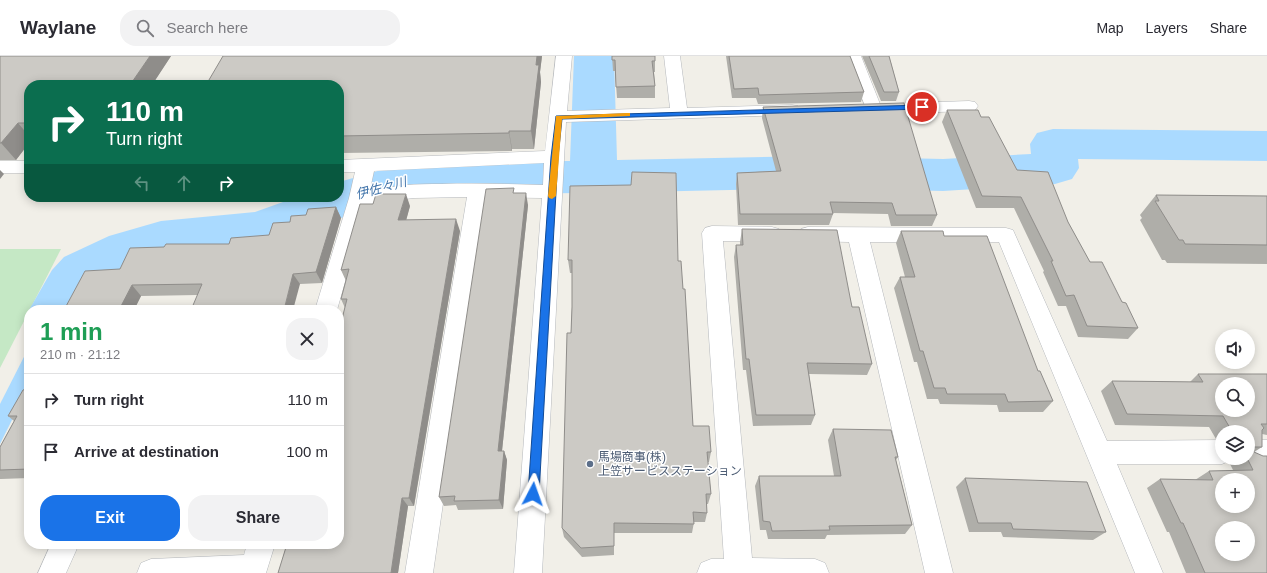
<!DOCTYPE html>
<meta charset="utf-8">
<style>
:root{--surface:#fff;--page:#f2f2f3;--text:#2b2b33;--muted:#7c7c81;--line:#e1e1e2;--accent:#1a73e8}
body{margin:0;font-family:Arial,"Noto Sans JP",sans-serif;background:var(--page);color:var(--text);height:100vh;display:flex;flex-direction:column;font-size:15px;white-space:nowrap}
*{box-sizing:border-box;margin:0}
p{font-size:13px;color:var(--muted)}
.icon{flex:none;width:22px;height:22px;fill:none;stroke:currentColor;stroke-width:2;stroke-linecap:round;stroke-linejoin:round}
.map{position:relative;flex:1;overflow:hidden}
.panel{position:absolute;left:24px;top:249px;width:320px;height:244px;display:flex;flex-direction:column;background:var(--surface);border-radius:16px;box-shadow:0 2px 10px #0003}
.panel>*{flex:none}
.guide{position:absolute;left:24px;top:24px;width:320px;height:122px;border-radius:16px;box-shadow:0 2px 10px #0003;background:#0b6e4f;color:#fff;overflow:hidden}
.controls{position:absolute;left:1215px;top:273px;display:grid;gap:8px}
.controls a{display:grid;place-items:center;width:40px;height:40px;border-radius:50%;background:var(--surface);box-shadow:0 2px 10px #0003;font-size:20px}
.pin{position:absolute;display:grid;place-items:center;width:34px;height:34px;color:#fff;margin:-17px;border:2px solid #fff;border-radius:50%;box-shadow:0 1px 4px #0007}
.me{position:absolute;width:44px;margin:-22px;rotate:4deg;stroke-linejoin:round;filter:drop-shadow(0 0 3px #0008)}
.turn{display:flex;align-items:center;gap:14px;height:84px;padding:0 16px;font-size:18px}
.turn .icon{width:52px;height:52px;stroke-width:2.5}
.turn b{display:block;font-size:28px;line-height:34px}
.lanes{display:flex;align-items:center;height:38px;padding:0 16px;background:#0003;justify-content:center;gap:20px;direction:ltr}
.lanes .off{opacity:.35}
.round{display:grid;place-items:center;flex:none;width:42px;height:42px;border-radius:16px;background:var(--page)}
.summary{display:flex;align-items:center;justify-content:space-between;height:68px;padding:0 16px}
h1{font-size:24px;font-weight:700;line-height:30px;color:#1e9e55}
.button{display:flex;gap:8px;margin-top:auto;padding:8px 16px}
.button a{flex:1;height:46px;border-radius:16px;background:var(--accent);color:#fff;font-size:16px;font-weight:700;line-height:46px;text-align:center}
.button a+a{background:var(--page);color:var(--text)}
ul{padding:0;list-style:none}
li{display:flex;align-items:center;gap:12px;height:52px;padding:0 16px;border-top:1px solid var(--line)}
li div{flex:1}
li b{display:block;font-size:15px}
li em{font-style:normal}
header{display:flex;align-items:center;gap:24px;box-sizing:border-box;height:56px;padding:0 20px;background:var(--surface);border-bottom:1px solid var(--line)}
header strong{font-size:19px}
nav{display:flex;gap:22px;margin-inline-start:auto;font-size:14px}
.search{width:280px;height:36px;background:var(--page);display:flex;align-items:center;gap:10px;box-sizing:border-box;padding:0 14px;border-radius:16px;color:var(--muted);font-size:15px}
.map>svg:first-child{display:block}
.green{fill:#c5e8c5}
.water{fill:#aadaff}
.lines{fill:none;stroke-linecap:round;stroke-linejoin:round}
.river{fill:#aadaff;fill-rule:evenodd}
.minor-casing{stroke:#b5b8bc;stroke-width:1}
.minor{fill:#fff;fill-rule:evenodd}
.wall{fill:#afaea9}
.shaded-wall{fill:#8f8d8a}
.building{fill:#cccac5;stroke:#8f8d8a;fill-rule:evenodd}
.route{fill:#1a73e8;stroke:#114b97}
.slow{fill:#f59e0b}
.service-dot{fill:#5c6f8a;stroke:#fff;stroke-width:1.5}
.labels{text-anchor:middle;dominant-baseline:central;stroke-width:3;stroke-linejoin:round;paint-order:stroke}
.service-label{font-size:12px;fill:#4e5e75;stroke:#fff;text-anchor:start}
.water-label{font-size:13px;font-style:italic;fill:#4174aa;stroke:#fff}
</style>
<header>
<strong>Waylane</strong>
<div class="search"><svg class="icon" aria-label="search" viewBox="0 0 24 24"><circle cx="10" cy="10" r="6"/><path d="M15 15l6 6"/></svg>Search here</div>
<nav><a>Map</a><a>Layers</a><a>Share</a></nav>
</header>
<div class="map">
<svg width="1267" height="517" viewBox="0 0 1267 517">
<rect width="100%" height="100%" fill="#f1efe8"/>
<!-- green -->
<path class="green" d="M0,193H61L0,312Z"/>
<!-- water -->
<path class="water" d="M29,291V330L0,388V348Z"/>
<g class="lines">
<!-- river -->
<path class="river" d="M574,0H614L617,104L817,100L943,103L1031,98L1030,88L1037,77L1053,73L1267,75V105L1078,103L1079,112L1072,123L1055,128L943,135L817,132L593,137L438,138L405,140L359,155L278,187L260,193L232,197L161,203L145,208L102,229L91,243L85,254H29L52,214L64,201L109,180L161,165L255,156L297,141H339V126L402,108L438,106L570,105Z"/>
<defs>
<g id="minor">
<path d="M556,0H572L567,55L670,52L664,0H680L687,52L792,49L798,50L801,54L798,58L792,59L566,66L542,517H514L542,142L487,141L433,517H405L467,141L414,142L389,145L365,156L337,254H315L349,142L355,116H339V104L545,95ZM544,107L543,129C509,128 475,127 442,128C417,128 392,128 369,138L374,115Z"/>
<path d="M845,0H861L880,48L969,45L975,46L978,50L975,54L969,55L877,58L868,57Z"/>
<rect x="0" y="105" width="29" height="12"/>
<path d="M712,170L772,171L779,173L782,178L779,183L772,185H723L752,502L815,503L825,507L829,517H697L701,507L711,503H724L702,177L705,172Z"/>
<path d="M808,171L1006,172L1013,174L1107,385L1222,384V402H1232L1231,404L1222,408H1117L1163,517H1135L999,186H870L953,517H925L849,186L808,185L801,183L798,178L801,173Z"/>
<path d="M1248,384H1267V408H1248L1239,404L1238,402H1248Z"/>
<path d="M51,488H79L66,517H38Z"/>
<path d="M247,488H275L266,517H137L141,507L151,503L244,499Z"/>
</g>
</defs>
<!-- minor casing -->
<use href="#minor" class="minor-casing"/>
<!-- minor -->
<use href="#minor" class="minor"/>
</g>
<!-- wall -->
<g class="wall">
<path d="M0,0H171L152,29H29V87L16,104H0Z"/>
<path d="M223,0H542L540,16L541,26L534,93H512V95L339,97V29Z"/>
<path d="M612,0L655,5V16H654L655,30V42H617L615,15H613Z"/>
<path d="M726,0H850L864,36L861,46L758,48L756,42H732Z"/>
<path d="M862,0H889L899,36L896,45H881Z"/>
<path d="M763,51L937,159L932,170H891L888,158L832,157L833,158L829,169H738L736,128L737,117L776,115L762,62Z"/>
<path d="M947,54L981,61L1017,114L1068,166L1090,206L1122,246L1138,272L1128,283L1078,281L1066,250H1058L1043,216L1044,215L1014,152H976L942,66Z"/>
<path d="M515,137L528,149L502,395H504L507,404L503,453L458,454L456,449L444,450L439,441Z"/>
<path d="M1156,139L1267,140V208L1167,207L1165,204H1162L1140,164L1142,162L1140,159Z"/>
<path d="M410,150L406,164L460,175L414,450H408L398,517H278L287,488L345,252L341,243L346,225L341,214Z"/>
<path d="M336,151L341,162L322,227L300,228L197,239L141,240L134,254H64L120,213L229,188L269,179L290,166L306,159Z"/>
<path d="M742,173L850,241L852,251L872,308L867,319L809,318L815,359L811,369L753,370L746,314H743L734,201L736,189H740V186Z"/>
<path d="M901,175L944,180L1038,315L1053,345L1043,356H999L997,349L940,348L938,343H927L917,306H914L894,232L900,221H905L896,187Z"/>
<path d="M568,204L678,205L683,233L693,370L711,396L709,406H708L711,438L708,448H707V457L705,466H694L692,477H614V499L582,501L564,481L562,472L572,251V217H570Z"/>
<path d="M1198,318H1267V379L1262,378V391L1254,396L1267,517H1186L1169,476H1167L1147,432L1160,423L1195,424L1209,415L1233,414L1229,406L1233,402H1248V376H1222V383H1216L1209,371L1115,369L1101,335L1112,325L1190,326Z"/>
<path d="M29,328V422L1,423H0V391L14,365L8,360Z"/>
<path d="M833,373L898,401L896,404L912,469L905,478L827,479L825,483H768L766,474H760L755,430L759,420H834L828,384Z"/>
<path d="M965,422L1106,476L1093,484L1003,481L1001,476H969L956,431Z"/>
<path d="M129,488H164V490L134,491Z"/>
</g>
<!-- shaded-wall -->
<g class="shaded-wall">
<path d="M150,0H171L152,29H130Z"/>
<path d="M537,0H542L540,16L541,26L534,93L531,75L536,9Z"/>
<path d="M18,67L29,80V87L16,104L1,87Z"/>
<path d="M509,75L512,93V95L509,77Z"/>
<path d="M0,114L4,118L0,123Z"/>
<path d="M526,137L528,149L501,404L498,395Z"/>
<path d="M406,138L410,150L403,176L398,164Z"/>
<path d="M336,151L341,162L322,227L316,216Z"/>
<path d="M456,163L460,175L414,450L409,442Z"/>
<path d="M293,218L300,228L293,254H284Z"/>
<path d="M132,229L141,240L134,254H119Z"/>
<path d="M504,395L507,404L503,453L499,444Z"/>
<path d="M402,442L408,450L398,517H391Z"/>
</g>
<!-- building -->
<g class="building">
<path d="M0,0H150L130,29H29V67H18L1,87H0Z"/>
<path d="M223,0H537L536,9H539L531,75H509V77L339,80V29H206Z"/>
<path d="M612,0H655V5H652L655,30L616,31L615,4H612Z"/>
<path d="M729,0H850L864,36L759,39L758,32L734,33Z"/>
<path d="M869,0H889L899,36H884Z"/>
<path d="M904,47L937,159H896L892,147L830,146L833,158H740L737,117L781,115L763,51Z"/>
<path d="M947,54H978L981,61H989L1017,114L1048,116L1068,166L1090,206H1102L1122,246L1126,247L1138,272L1087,270L1074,239L1066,240L1051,205H1053L1021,141L982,140Z"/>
<path d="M632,116L676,117L678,205H681L683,233H685L693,370H709L711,396H707L711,438H706L707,457L693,456L694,468L614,467V490L581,492L562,472L567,277H571L572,251V204H568L570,130L631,129Z"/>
<path d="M514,132L513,137H526L498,395H504L499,444L454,445L455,440L439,441L486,133Z"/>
<path d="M376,138H406L398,164L456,163L409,442H402L391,517H278L287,488H339V275L347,243H341L349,213L341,214L360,148H373Z"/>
<path d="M1156,139L1267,140V189L1185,188L1183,184H1179L1155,145H1159Z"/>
<path d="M336,151L316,216L293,218L284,254H191L202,228L132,229L119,254H64L85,215L120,213L130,192L164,191L166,188H229L231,182L269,179L273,167L290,166L291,160L306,159L308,153Z"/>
<path d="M742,173L837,174L850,241L852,251H859L872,308L807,307L815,359H756L749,303H746L736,189H743Z"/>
<path d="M901,175H943L944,180H987L1038,315H1040L1053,345L1008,346L1005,338H947L945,332H934L923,295H920L900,221H915Z"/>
<path d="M1198,318H1267V368H1261L1264,372L1262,374V391H1253L1252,393L1254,396L1263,400H1267V517H1205L1183,467H1181L1160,423L1213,424L1209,415L1253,414L1247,402H1248V393L1249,392H1248V376H1238V373L1230,372L1223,360L1127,358L1112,325L1203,326ZM1222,328H1248V354H1222ZM1222,424H1248V450H1222ZM1222,472H1248V498H1222Z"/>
<path d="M29,328V413L0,414V391L17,360H8L23,334L26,333Z"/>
<path d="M833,373L891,374L898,401H895L912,469L829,470L830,474L772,475L770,466L763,465L759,420H841Z"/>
<path d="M965,422L1087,426L1106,476L1013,473L1011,467H978Z"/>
</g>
<!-- route -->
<path class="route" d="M922,49L924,50V53L562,63L558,101L539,438L537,441L533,443L530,441L528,438L551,101L556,60Z"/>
<!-- slow -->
<path class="slow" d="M627,57H630V60L562,63L556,140L552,143L549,142L548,140L556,60Z"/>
<!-- markers -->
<circle class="service-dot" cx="590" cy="408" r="4"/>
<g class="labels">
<!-- service labels -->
<g class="service-label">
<text x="598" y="401">馬場商事(株)<tspan x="598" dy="14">上笠サービスステーション</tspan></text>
</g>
<!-- water labels -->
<g class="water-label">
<text transform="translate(381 132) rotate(-15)">伊佐々川</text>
</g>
</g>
</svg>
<div class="controls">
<a><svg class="icon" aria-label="sound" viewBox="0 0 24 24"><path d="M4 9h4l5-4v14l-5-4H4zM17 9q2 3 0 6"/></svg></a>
<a><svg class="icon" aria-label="search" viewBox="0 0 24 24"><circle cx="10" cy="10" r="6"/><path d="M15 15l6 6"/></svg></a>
<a><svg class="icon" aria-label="layers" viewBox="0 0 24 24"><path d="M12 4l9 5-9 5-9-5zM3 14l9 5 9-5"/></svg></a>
<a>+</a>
<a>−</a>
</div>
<div class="pin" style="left:922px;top:51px;background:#d93025"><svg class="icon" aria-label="arrive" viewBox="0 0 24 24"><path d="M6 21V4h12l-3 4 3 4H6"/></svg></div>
<svg class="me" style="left:533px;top:438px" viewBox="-20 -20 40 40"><path d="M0-17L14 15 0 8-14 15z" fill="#1a73e8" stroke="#fff" stroke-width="4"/></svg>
<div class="guide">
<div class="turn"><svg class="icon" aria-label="right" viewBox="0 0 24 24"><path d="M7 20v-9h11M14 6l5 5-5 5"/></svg><div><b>110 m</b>Turn right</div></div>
<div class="lanes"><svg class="icon off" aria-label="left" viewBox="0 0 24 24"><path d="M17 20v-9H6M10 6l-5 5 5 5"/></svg><svg class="icon off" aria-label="ahead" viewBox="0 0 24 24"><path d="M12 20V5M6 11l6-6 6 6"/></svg><svg class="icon" aria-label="right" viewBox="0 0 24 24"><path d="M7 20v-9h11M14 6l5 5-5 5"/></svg></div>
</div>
<section class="panel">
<div class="summary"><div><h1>1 min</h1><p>210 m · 21:12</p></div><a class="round"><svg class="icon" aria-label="close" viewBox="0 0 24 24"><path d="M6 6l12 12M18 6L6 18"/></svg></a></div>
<ul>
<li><svg class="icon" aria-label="right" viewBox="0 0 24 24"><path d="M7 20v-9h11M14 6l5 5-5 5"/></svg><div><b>Turn right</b></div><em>110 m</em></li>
<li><svg class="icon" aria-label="arrive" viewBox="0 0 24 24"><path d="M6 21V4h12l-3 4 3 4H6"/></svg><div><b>Arrive at destination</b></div><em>100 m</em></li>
</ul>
<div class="button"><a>Exit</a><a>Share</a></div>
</section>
</div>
